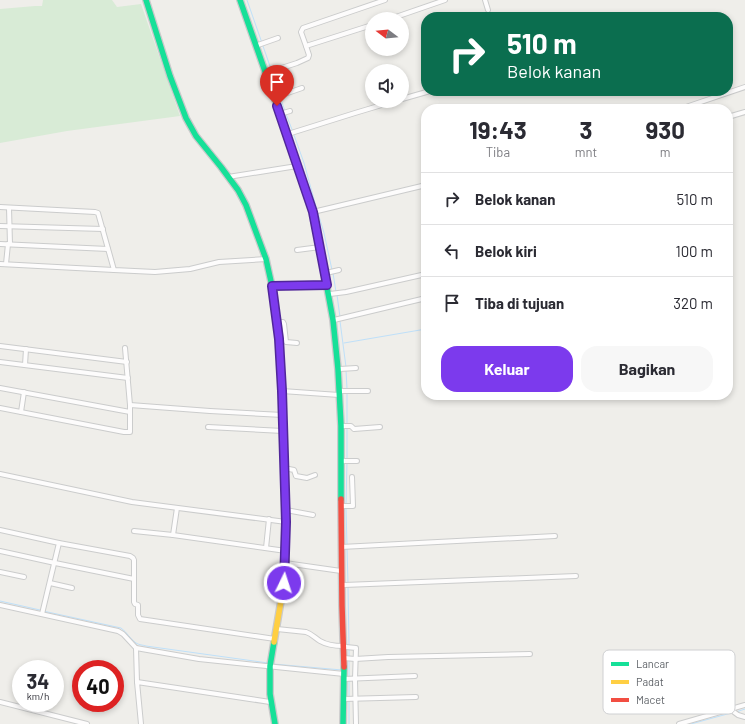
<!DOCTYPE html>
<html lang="id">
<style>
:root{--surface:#fff;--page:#f7f7f7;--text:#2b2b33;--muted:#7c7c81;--line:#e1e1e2;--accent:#7c3aed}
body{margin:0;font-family:Barlow,sans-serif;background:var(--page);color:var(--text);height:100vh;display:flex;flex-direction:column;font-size:15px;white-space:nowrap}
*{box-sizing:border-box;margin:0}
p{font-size:13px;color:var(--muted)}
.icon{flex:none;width:22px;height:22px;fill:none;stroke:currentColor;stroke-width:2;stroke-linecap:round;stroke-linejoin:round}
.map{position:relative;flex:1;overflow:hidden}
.sheet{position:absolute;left:421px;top:104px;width:312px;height:296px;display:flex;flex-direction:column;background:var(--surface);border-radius:16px;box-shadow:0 2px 6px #0003}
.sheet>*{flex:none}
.banner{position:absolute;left:421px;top:12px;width:312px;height:84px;border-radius:16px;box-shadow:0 2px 6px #0003;background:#0b6e4f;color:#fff;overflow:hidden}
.needle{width:26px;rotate:286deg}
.fabs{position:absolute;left:365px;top:12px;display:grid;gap:8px}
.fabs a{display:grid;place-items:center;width:44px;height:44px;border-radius:50%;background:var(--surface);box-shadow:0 2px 6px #0003;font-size:20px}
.speed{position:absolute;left:12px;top:660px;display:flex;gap:8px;font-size:20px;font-weight:700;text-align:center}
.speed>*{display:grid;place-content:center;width:52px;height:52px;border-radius:50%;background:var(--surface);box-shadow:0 2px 6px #0003;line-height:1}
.speed small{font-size:10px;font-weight:400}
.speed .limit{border:6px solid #d22;background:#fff;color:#111}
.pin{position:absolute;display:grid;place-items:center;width:34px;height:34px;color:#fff;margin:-41px -17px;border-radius:50% 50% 50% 0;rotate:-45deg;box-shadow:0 0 4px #0007}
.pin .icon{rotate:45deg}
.me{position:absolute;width:44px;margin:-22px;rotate:4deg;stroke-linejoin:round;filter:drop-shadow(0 0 3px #0008)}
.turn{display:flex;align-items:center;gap:14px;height:84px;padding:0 20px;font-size:18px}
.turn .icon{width:52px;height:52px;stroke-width:2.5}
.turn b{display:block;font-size:28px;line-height:34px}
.eta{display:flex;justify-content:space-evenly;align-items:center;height:68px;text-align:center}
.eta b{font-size:24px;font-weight:700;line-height:28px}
.button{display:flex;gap:8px;margin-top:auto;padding:8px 20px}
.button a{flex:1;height:46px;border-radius:16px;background:var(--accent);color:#fff;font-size:16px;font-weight:700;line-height:46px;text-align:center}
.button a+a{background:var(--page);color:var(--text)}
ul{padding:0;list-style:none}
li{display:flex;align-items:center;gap:12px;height:52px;padding:0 20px;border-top:1px solid var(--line)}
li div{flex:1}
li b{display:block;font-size:15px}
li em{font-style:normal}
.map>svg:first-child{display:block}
.green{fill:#d8ebd6}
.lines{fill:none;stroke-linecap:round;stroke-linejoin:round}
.stream{stroke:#bfe0f9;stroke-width:1}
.street-casing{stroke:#cbcccc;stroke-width:6}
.fast-casing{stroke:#cacacb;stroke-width:8}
.slow-casing{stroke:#cacacb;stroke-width:8}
.jam-casing{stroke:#cacacb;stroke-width:8}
.street{stroke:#fdfcfc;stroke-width:4}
.fast{stroke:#16e098;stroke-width:5.5}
.slow{stroke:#ffcf43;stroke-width:5.5}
.jam{stroke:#f24e42;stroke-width:5.5}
.route-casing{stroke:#51269a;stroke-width:10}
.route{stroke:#7c3aed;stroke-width:7}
.key{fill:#fff;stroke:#cfd0d2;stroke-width:1}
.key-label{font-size:11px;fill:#5f6368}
</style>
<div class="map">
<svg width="745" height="724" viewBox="0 0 745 724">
<rect width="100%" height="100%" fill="#efeeea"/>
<!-- green -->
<path class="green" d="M43,0H112L117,7L141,4L180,116L67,131L0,143V9L35,6H42Z"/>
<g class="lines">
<!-- stream -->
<g class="stream">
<path d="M247,0L262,43"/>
<path d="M263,46L271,69"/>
<path d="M272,72L279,94"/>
<path d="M280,97L285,111"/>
<path d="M286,114L293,132"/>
<path d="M294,135L304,163L317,210"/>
<path d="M318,213L324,233L332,270"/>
<path d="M333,273L336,292"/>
<path d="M337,295L340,317"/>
<path d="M340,321L346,367"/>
<path d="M344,343L426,329"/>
<path d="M346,370L347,389"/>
<path d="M347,392V425"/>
<path d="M347,459V428"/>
<path d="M346,505L347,462"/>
<path d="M346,508L347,545"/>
<path d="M347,548L348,583"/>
<path d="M348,586L349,645"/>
<path d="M0,601L40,610"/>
<path d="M43,611L121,628C127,632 130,639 136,643C139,645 143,645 146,646L268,663"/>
<path d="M349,648V657"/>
<path d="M349,660V677"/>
<path d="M273,664L342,670"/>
<path d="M349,697V680"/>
<path d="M736,712L745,709"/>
<path d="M349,724V700"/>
<path d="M691,724L731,713"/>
</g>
<defs>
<g id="street">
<path d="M485,0L488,10"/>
<path d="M390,19L445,0"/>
<path d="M258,45L278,38"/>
<path d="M306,46L301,32L303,28L385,0"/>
<path d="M266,73L297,63L308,58L309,55L306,46L372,25"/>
<path d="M276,97L302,88"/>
<path d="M402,99L430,91"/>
<path d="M680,109L745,87"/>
<path d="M280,114L290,111"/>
<path d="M728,117L745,112"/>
<path d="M288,134L355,113L395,101"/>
<path d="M228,177L297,166"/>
<path d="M0,207L95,212L98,213L114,270L155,272L190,269L219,262L266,259"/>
<path d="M9,208L10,244"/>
<path d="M313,212L426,185"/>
<path d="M0,226L103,229"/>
<path d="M0,244L108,249"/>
<path d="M297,250L320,247"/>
<path d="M0,264L114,270"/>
<path d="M6,264L8,244"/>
<path d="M326,273L339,270"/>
<path d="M272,286L327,285"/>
<path d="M330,294L346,292L426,274"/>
<path d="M334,320L426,298"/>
<path d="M277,322H283L284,324L286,342L297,343"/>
<path d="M0,346L127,362"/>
<path d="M0,362L128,378"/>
<path d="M25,365L26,349"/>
<path d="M340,369L356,368"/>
<path d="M0,388L130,412"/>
<path d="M282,391L339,395"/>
<path d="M341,391H368"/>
<path d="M130,405L210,411L283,415"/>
<path d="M0,408L124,432H130V405L125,348"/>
<path d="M21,412L24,392"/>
<path d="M341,426H351L354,429L380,427"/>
<path d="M208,427L283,431"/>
<path d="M344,461H357"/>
<path d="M284,468L294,470L296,476L307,478L315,475"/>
<path d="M0,474L132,502L286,522"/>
<path d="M343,506H353L352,477"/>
<path d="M286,510L313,515"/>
<path d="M0,530L59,543L130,556L133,558L134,560V602L135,604L138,605V615L140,619L275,639"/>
<path d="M134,531L173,535L286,551"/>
<path d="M173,535L177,508"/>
<path d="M341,547L555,536"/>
<path d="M266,548L269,519"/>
<path d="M0,551L55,563L134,579"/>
<path d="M285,563L341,571"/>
<path d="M0,572L24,577"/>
<path d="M50,583L72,588"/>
<path d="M344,585L576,576"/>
<path d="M0,605L118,631L123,634L136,648L199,659L344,674"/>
<path d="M42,614L59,543"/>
<path d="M277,629L306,632C312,634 315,638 320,641C327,645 335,646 343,646"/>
<path d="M346,647L356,648L355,679L356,724"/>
<path d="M136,648L137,682"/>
<path d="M344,658L355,659L388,657L530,654"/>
<path d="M344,679L415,676"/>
<path d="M344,699L416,697"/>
<path d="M0,702L87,724"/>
<path d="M730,709L738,715L745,717"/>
<path d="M141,724L137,682L270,702"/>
<path d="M679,724L745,705"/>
</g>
<g id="fast">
<path d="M146,0L170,76L186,118L196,136L221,167L238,190L246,205L266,259L272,286L279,339L282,391L286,508"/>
<path d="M240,0L287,134L313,212L333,320L338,369L341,426V499"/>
<path d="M274,642L270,666V694L275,724"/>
<path d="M343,724L344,667"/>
</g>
<path id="slow" d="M274,642L284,583L286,522V508"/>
<path id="jam" d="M341,499L342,606L344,667"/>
</defs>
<!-- street casing -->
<use href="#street" class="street-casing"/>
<!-- fast casing -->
<use href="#fast" class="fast-casing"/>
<!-- slow casing -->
<use href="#slow" class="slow-casing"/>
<!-- jam casing -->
<use href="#jam" class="jam-casing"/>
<!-- street -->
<use href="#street" class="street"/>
<!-- fast -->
<use href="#fast" class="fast"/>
<!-- slow -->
<use href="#slow" class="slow"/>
<!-- jam -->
<use href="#jam" class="jam"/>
</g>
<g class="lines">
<defs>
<path id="route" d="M277,106L313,212L327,285L272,286L279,339L282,391L286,522L284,583"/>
</defs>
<!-- route casing -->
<use href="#route" class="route-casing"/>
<!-- route -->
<use href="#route" class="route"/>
</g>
<!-- legend -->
<rect x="603" y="650" width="132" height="64" rx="6" class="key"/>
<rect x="611" y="662" width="18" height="4" fill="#16e098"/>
<rect x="611" y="680" width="18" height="4" fill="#ffcf43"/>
<rect x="611" y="698" width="18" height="4" fill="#f24e42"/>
<g class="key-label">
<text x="636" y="668">Lancar</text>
<text x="636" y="686">Padat</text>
<text x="636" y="704">Macet</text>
</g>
</svg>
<div class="fabs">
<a><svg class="needle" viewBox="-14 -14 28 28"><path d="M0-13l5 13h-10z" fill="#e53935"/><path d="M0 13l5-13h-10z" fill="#7c7c81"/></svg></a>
<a><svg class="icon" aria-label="sound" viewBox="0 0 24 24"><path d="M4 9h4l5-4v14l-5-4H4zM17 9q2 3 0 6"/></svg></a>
</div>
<div class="speed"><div>34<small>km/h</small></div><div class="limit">40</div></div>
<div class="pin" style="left:277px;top:106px;background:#d93025"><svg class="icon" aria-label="arrive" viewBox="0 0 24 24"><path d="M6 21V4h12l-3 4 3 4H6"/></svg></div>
<svg class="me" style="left:284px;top:583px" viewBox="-20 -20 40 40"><circle r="17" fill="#7c3aed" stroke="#fff" stroke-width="3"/><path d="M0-11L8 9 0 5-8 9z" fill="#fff"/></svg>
<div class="banner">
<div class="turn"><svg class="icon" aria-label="right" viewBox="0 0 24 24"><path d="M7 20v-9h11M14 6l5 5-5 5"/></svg><div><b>510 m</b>Belok kanan</div></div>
</div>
<section class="sheet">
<div class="eta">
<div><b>19:43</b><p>Tiba</p></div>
<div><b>3</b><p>mnt</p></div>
<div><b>930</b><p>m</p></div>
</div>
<ul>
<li><svg class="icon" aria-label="right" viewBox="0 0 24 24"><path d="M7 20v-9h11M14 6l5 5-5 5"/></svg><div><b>Belok kanan</b></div><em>510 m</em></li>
<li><svg class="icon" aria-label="left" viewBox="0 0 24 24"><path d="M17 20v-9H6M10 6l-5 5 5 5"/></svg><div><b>Belok kiri</b></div><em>100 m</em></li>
<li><svg class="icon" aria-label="arrive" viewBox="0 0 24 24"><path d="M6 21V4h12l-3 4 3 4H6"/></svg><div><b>Tiba di tujuan</b></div><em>320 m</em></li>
</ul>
<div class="button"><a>Keluar</a><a>Bagikan</a></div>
</section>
</div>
